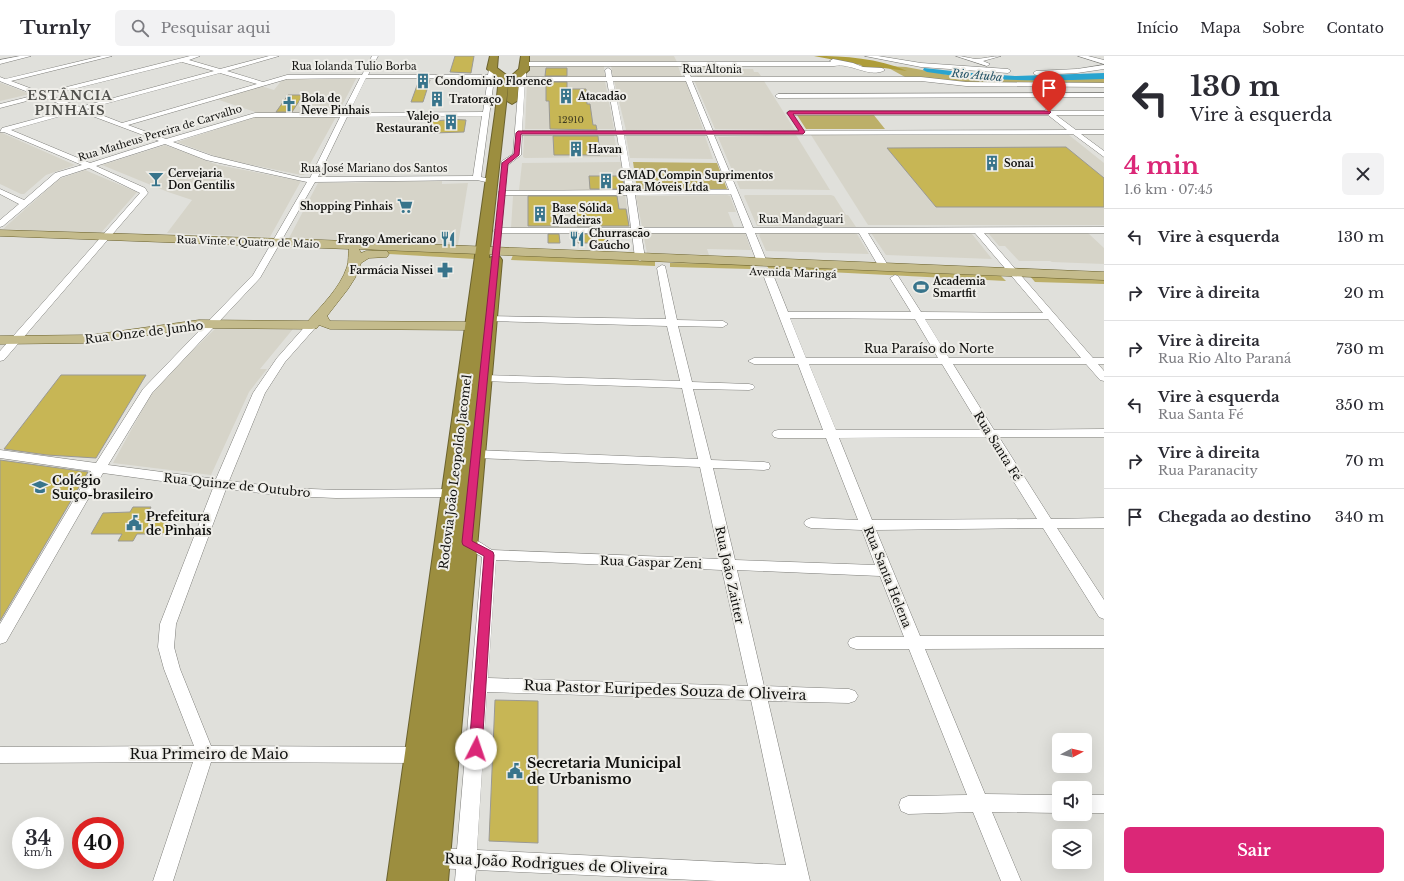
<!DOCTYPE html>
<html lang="pt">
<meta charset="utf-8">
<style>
:root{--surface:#fff;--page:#f2f2f3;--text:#2b2b33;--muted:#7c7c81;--line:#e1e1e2;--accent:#db2777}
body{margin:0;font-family:"Libre Baskerville",serif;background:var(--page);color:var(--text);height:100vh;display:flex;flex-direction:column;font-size:15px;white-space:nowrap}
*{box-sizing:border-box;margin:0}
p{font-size:13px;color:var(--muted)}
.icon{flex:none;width:22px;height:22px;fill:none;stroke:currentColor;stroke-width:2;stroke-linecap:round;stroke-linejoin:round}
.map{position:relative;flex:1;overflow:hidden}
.sheet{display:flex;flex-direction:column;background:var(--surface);width:300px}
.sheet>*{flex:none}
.hud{background:#fff;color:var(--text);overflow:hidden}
.needle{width:26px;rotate:83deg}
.controls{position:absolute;left:1052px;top:677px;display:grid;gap:8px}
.controls a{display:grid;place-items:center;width:40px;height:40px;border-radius:6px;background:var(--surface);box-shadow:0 4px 16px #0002;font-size:20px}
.speed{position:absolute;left:12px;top:761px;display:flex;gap:8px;font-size:20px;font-weight:700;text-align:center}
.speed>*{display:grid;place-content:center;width:52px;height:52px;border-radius:50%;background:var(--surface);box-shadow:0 4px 16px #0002;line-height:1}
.speed small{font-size:10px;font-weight:400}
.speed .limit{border:6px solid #d22;background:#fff;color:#111}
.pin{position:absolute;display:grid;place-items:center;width:34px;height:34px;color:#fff;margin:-41px -17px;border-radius:50% 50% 50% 0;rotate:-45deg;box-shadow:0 0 4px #0007}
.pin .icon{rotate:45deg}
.me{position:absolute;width:44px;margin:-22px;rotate:4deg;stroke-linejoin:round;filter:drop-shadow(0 0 3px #0008)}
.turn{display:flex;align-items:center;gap:14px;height:84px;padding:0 20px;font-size:18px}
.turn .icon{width:52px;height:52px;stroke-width:2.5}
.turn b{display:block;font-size:28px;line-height:34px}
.round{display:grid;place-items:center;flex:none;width:42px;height:42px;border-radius:6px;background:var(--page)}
.headline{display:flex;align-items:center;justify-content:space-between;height:68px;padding:0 20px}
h1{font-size:24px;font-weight:700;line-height:30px;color:var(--accent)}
.cta{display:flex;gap:8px;margin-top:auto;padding:8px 20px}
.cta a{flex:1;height:46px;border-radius:6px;background:var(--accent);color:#fff;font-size:16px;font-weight:700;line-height:46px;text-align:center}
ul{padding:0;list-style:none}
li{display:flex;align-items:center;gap:12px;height:56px;padding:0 20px;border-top:1px solid var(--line)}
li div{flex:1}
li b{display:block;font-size:15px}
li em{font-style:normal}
header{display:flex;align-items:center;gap:24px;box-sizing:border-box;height:56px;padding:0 20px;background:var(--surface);border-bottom:1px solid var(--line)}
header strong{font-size:19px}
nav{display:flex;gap:22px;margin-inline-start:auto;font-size:14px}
.search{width:280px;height:36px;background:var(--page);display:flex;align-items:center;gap:10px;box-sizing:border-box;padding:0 14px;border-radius:6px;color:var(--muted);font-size:15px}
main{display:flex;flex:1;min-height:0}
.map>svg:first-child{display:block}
.built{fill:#d6d4c9}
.green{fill:#bcaf69}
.forest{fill:#ae9d3a}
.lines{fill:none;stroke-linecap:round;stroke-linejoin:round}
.river{fill:#29a4cf;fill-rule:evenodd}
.building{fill:#c7b655;stroke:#9a9995}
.minor-casing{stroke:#7e7e7a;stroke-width:1}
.major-casing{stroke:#6b622e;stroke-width:1}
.highway-casing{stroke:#6b622e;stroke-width:2}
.minor{fill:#fff;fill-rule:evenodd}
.major{fill:#c4bb8c;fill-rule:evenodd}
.highway{fill:#9c8e3f;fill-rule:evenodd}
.route{fill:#db2777;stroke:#8e194d}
.labels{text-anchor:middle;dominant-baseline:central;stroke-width:4;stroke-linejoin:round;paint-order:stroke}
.far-number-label{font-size:9px;fill:#3e3a20}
.far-street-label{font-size:10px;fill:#10100e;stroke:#eeede8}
.far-poi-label{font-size:10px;font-weight:bold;fill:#10100e;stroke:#eeede8;text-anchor:start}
.far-water-label{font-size:11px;font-style:italic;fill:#235265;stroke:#eeede8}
.street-label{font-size:12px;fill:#10100e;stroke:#eeede8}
.poi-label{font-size:12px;font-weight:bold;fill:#10100e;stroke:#eeede8;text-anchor:start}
.far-district-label{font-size:13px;font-weight:bold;letter-spacing:1px;fill:#51514d;stroke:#eeede8}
.near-street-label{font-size:14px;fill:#10100e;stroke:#eeede8}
.near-poi-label{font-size:14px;font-weight:bold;fill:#10100e;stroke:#eeede8;text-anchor:start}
</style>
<header>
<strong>Turnly</strong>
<div class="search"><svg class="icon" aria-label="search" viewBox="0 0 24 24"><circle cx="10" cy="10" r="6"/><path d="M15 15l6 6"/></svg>Pesquisar aqui</div>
<nav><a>Início</a><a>Mapa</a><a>Sobre</a><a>Contato</a></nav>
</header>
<main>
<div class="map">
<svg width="1104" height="825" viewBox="0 0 1104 825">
<rect width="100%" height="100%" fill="#e0e0db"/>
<!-- built -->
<g class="built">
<path d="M529,0H674L677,6L529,7Z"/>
<path d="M614,9L678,10L682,21H613L611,10Z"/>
<path d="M731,9L733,13H753L754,16H758L761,20L699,21L692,19L687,10Z"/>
<path d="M528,10H604L605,21H526Z"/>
<path d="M357,21L338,57H258L216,43L261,30L274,34L282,24L288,22Z"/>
<path d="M694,24L764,25L795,74L715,73Z"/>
<path d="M527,25H605L614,73H525Z"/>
<path d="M614,25H686L703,73L626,74Z"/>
<path d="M0,27H1L30,38L0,45Z"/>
<path d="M255,61H336L304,119H301L223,103L177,86Z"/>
<path d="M0,76L75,109L46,119L24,138H21L0,128Z"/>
<path d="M793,78L796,79L830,134L740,133L718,81Z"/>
<path d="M526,79H614L618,101L525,102L523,101L524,80Z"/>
<path d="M811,79H1069L1104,107V169H868Z"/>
<path d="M626,80H705L713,103L630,102Z"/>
<path d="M165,89L218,109L301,125L270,181L167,177L192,144L168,136L102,109Z"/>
<path d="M621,106L624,134H519L522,107Z"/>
<path d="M85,114L137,136L100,178L3,173L59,123Z"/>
<path d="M442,125V128L468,127L458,189L289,182L318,127Z"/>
<path d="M625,139L630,171H628L511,172L513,140Z"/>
<path d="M727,139L730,140L736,156H728L734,171H642L636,140Z"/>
<path d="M745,139H831L834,140L846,159H848L856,171L757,170L744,140Z"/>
<path d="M643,177H745L751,194L707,193L709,199L647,197Z"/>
<path d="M761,177H854L857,178L869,198L766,195L759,179Z"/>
<path d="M871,177H969L972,178L992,203L886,199Z"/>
<path d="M990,177H1088L1104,192V208L1052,206L1050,205H1019L1005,190H999L989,178Z"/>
<path d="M215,273H293L260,313H267L249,336L211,419L113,407L156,329Z"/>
</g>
<!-- green -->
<g class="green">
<path d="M885,10L906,11L949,19L992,22L1058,24L1104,21V28H976L905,21Z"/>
<path d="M873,58L885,73H806L797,59Z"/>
<path d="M633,106L717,107L727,133H637Z"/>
<path d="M367,194L477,197L475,203L389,198Z"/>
<path d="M513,199L655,204V210L511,204Z"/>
<path d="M670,207L750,208L751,213L670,211Z"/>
<path d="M766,208L999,218L1006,225L769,213Z"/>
<path d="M1029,219L1104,222V228L1035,226Z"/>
</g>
<!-- forest -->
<path class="forest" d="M814,0C845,0 878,2 907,15L884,12H863L861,9Z"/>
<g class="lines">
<!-- river -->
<path class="river" d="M924,12L971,17L1015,20L1104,17V23C1045,25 986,26 927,16L923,14Z"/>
</g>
<!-- building -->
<g class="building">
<path d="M455,0H474L471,17L450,16Z"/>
<path d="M546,12H567V20H545Z"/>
<path d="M419,24H430L423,46H411Z"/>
<path d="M546,26H567V33H586L587,48H590L593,69H596L597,74L550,73L549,45H546Z"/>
<path d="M288,39H303L292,56H276Z"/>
<path d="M447,63L466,64L464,76L433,77V76H428L431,65L447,64Z"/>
<path d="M553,80H598L600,99H554Z"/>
<path d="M1066,91L1104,122V151H936L887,92Z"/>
<path d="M589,120H622L624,129H620L621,133H590Z"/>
<path d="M528,140H617L619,153H626L629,170H577L575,155H559V170H528Z"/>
<path d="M548,178H559L560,187H548Z"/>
<path d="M577,178H606L607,187H578Z"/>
<path d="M61,319H146L96,402L47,399L4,393Z"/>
<path d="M0,404L88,416L0,565Z"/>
<path d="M133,451H151L148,457H175L165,478H137L133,485H118L122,478H91L103,457L130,456Z"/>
<path d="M495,644L538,645V787L489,785Z"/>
</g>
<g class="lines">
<defs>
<g id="minor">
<path d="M20,0H31L0,8V4Z"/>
<path d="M102,0H112L11,25L43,37L190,0H200L189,4L220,13L269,0H279L227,15L263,26L287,19H362L372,0H378L368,19H488L489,13L492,11L495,13L494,19L520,21V16L523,14L526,16V21H606L605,14L608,12L611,14L612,21H685L683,17L686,15L688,16L691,21H921L966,26L1104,27V31L966,30L921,25H692L713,75L1067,74L1048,59H789L786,57L789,55H1044L1047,53L1051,55H1104V59H1056L1076,74H1104V78H1081L1104,95V101L1073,78L714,79L753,172L1104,171V177H984L1093,302H1104V308H1098L1104,315V325L1100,324L1086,308H953L994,374L1104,373V381H999L1051,463L1104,462V472H1057L1104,544V563L1099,561L1043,472L876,474L920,580H1104V592L925,593L985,738L1059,739V757L992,756L1021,825H1001L973,756L908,758L901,755L899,749L901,743L908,740L967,739L909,593H856L850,591L848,587L850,583L856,581H904L880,520L737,514L764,630L849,633L855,635L858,640L855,645L849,647L768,645L810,825H717L476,814L475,825H455L456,813L435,812L428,809L425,802L428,795L435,792L457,793L482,501L462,489L460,486L462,483C473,479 483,489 492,494L720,503L700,411L476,402L471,401L470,398L471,395L476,394L698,403L682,332L483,325L479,324L477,322L479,320L483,319L680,325L667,270L489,265L484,262L485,260L666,263L657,212L662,209L665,210L677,264L723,265L728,268L723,271L678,270L692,326L749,328L753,329L755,331L753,333L749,334L693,333L711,404L764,406L769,407L770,410L769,413L764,414L713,412L735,504L875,509L862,474L811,472L806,470L804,467L806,464L811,462L858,464L826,382H778L774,381L772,378L774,375L778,374H823L798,308H754L748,305L754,302H795L762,216L767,213L772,216L788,256H911L890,222L895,219L898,220L921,256L1043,257L975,177H868L889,211L884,214L879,211L859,177H755L767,206L762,209L757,206L746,177H641L645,202L640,205L635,202L632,177H495L494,175L495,173L498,172H631L627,139H499V135H502L626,134L617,79H522L521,99L508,109H502V105L513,98L519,25L494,23L481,121L495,124V128L477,124L315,126L260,222L152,337L108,409L216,423L253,337L277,302L308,267H316L317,269L316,271L285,306L265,337L229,425L287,432L336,434L452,433L457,434L459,437L457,440L452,441L336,442L287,440L226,433L176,568L174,591L180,613L211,690L419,691L425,693L428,699L425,705L419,707L211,706L173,825H153L193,706L0,707V691L194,690L164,613L158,591L160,568L213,432L103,417L6,586L0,588V568L91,415L0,402V394L96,407L143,333L253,219L307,126L206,104L165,88L96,110L145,132L148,137L4,304L0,305V295L140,137L89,112L61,121L3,170L0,171V164L19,148L0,138V133L24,144L55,117L82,109L4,76H0L2,72L73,53L42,41L0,52V48L36,39L2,26L0,25V21L5,23ZM182,6L214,15L80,51L49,39ZM220,17L257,28L122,67L86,53ZM360,22L342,57H255L166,83L128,69L287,23ZM366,22H488L483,56L349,57ZM525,25H607L616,75H522ZM613,25H686L706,75H623ZM79,55L159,85L90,107L11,74ZM482,60L473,120L318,121L347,61ZM255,61H340L310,122H302L212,100L173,86ZM624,79H707L729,134H634ZM731,138L744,172H640L635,139ZM790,262L915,263L938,302H806ZM925,263H1048L1081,302H949ZM809,308H942L982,374H836ZM986,381L1037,463L872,464L839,382ZM496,504L722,514L748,630L488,622ZM487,636L751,644L786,809L477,794Z"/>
<path d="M865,0H878L921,7L1008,13L1011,15L1008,17L921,11Z"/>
<path d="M956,0C963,0 969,2 975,3C982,3 993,0 1001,0L983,5L990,8L987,10Z"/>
<path d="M1078,0H1088L1104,4V8Z"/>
<path d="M833,3L853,7L863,11L882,12L885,14C871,23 850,6 834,10H524L521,8L524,6H831L830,5Z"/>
<path d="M1104,9V13L1077,17L1036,19L1033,17L1036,15L1077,13Z"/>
<path d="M1104,37V41L778,42L775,40L778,38Z"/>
<rect x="1085" y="739" width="19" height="18"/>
</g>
<path id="major" d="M0,174L322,184L1104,216V224L359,193L361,197L366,195H387L389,198L387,201L369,202L361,207L355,222L348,233L327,260L330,265L473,266L478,267L480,270L478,273L473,274L330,273L319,269L317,272L312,273L199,272L91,287L0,288V280L91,279L199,264L308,265C322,249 340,232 347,211C349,205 348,198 349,193L0,180Z"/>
<g id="highway">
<path d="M490,0H498L497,12L509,21L489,202L495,200L500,201L502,204L448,825H387L495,58L499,22L487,13Z"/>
<path d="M521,0H529V14L519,23L517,45L512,48L507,45L509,22L519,13Z"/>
</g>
</defs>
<!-- minor casing -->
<use href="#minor" class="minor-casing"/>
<!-- major casing -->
<use href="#major" class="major-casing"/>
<!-- highway casing -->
<use href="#highway" class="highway-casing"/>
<!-- minor -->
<use href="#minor" class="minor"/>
<!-- major -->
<use href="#major" class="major"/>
<!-- highway -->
<use href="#highway" class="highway"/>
</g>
<!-- route -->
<path class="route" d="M789,55H1049L1051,56L1049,58H793L805,76L803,78H521L519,99L508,108L472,485L493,496L494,499L482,693L480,697L476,698L471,697L469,693L484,500L463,489L462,486L502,107L514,98L516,77L518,75H799L787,57Z"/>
<!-- icons -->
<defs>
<symbol id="building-bare" viewBox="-9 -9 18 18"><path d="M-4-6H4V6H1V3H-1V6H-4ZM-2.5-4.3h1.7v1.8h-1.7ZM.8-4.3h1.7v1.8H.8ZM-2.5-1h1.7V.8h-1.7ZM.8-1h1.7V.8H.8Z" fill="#38748b" stroke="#eeede8" stroke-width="2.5" paint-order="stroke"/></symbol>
<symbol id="church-bare" viewBox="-9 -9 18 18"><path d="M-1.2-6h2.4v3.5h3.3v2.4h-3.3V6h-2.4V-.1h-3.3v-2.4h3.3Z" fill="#38748b" stroke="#eeede8" stroke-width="2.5" paint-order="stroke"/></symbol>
<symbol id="bar-bare" viewBox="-9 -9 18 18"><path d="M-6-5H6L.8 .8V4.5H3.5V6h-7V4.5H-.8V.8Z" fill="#38748b" stroke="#eeede8" stroke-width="2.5" paint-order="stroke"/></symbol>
<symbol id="supermarket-bare" viewBox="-9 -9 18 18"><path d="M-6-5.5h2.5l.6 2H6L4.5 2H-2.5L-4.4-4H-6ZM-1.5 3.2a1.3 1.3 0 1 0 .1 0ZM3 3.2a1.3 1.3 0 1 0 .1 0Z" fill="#38748b" stroke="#eeede8" stroke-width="2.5" paint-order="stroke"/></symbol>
<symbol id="restaurant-bare" viewBox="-9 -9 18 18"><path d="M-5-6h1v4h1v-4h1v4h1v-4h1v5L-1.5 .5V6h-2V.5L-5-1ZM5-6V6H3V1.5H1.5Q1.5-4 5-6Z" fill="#38748b" stroke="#eeede8" stroke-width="2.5" paint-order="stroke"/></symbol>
<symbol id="pharmacy-bare" viewBox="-9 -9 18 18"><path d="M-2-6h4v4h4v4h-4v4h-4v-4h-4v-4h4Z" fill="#38748b" stroke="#eeede8" stroke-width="2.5" paint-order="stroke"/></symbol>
<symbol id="stadium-bare" viewBox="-9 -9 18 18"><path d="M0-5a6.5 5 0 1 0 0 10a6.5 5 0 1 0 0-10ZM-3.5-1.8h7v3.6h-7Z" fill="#38748b" stroke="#eeede8" stroke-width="2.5" paint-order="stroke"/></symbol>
<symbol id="school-bare" viewBox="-9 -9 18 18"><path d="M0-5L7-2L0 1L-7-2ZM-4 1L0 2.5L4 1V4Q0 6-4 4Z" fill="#38748b" stroke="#eeede8" stroke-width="2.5" paint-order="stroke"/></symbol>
<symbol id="civic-bare" viewBox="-9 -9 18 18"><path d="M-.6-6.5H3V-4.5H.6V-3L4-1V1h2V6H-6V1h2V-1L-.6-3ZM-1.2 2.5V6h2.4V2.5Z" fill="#38748b" stroke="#eeede8" stroke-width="2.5" paint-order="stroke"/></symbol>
</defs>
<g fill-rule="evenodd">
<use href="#building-bare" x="412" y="14" width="22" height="22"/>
<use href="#building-bare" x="555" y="29" width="22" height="22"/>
<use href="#building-bare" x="426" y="32" width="22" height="22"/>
<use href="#church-bare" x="278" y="37" width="22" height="22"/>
<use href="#building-bare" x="440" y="55" width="22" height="22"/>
<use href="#building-bare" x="565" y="82" width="22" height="22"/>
<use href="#building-bare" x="981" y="96" width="22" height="22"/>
<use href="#bar-bare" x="145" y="112" width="22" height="22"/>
<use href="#building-bare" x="595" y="114" width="22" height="22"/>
<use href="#supermarket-bare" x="394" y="139" width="22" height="22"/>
<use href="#building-bare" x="529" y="147" width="22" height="22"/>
<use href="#restaurant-bare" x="437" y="172" width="22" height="22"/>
<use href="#restaurant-bare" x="566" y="172" width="22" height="22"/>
<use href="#pharmacy-bare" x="434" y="203" width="22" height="22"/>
<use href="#stadium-bare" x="910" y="220" width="22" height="22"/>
<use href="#school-bare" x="29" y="420" width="22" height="22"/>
<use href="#civic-bare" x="123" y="456" width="22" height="22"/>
<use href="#civic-bare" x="504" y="704" width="22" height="22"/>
</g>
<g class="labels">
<!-- far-number labels -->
<g class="far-number-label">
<text x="571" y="63">12910</text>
</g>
<!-- far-street labels -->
<g class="far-street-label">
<text x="354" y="10">Rua Iolanda Tulio Borba</text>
<text x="712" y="13">Rua Altonia</text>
<text transform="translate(160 77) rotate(-17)">Rua Matheus Pereira de Carvalho</text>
<text x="374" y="112">Rua José Mariano dos Santos</text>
<text x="801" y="163">Rua Mandaguari</text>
<text transform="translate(248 186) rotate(2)">Rua Vinte e Quatro de Maio</text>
<text transform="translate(793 217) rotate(2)">Avenida Maringá</text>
</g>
<!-- far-poi labels -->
<g class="far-poi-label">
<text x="435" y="25">Condominio Florence</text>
<text x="578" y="40">Atacadão</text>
<text x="301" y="42">Bola de<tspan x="301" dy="12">Neve Pinhais</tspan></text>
<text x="449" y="43">Tratoraço</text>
<text x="439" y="60" text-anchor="end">Valejo<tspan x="439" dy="12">Restaurante</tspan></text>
<text x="588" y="93">Havan</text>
<text x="1004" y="107">Sonai</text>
<text x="168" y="117">Cervejaria<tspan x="168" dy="12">Don Gentilis</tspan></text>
<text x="618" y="119">GMAD Compin Suprimentos<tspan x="618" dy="12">para Móveis Ltda</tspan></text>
<text x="393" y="150" text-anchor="end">Shopping Pinhais</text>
<text x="552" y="152">Base Sólida<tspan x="552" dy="12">Madeiras</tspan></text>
<text x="589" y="177">Churrascão<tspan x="589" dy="12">Gaúcho</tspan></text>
<text x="436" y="183" text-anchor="end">Frango Americano</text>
<text x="433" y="214" text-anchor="end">Farmácia Nissei</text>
<text x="933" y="225">Academia<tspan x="933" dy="12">Smartfit</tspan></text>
</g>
<!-- far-water labels -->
<g class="far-water-label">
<text transform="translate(977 19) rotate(5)">Rio Atuba</text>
</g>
<!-- street labels -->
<g class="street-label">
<text transform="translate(144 276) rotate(-7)">Rua Onze de Junho</text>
<text x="929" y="292">Rua Paraíso do Norte</text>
<text transform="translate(998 390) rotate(58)">Rua Santa Fé</text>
<text transform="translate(455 416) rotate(-83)">Rodovia João Leopoldo Jacomel</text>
<text transform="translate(237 429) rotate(6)">Rua Quinze de Outubro</text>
<text transform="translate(651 506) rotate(2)">Rua Gaspar Zeni</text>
<text transform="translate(730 519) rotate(78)">Rua João Zaitter</text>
<text transform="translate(888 521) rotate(68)">Rua Santa Helena</text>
</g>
<!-- poi labels -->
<g class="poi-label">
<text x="52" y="424">Colégio<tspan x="52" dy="14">Suiço-brasileiro</tspan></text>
<text x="146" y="460">Prefeitura<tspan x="146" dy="14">de Pìnhais</tspan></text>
</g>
<!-- far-district labels -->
<g class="far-district-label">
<text x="70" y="39">ESTÂNCIA<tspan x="70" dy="15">PINHAIS</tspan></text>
</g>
<!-- near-street labels -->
<g class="near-street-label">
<text transform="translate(665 634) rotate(2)">Rua Pastor Euripedes Souza de Oliveira</text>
<text x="209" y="698">Rua Primeiro de Maio</text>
<text transform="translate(556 808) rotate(3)">Rua João Rodrigues de Oliveira</text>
</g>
<!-- near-poi labels -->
<g class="near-poi-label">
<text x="527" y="707">Secretaria Municipal<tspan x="527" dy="16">de Urbanismo</tspan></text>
</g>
</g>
</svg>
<div class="controls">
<a><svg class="needle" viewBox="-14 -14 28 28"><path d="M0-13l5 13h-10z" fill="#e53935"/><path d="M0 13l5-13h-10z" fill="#7c7c81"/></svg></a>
<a><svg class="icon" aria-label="sound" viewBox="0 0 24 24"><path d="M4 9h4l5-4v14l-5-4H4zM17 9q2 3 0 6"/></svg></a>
<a><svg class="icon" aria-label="layers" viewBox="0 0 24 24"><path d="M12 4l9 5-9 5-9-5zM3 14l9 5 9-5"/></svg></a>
</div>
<div class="speed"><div>34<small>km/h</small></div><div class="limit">40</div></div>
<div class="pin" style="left:1049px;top:56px;background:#d93025"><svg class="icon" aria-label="arrive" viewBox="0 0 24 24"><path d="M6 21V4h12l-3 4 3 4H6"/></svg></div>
<svg class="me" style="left:476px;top:693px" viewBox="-20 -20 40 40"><circle r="19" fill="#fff"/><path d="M0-13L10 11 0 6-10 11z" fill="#db2777"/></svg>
</div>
<section class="sheet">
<div class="hud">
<div class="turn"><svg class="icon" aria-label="left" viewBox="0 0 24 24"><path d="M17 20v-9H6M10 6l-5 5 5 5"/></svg><div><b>130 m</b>Vire à esquerda</div></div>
</div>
<div class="headline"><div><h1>4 min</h1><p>1.6 km · 07:45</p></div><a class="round"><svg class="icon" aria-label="close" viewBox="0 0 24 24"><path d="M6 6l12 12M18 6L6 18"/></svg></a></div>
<ul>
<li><svg class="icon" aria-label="left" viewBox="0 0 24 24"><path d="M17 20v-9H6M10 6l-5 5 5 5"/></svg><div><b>Vire à esquerda</b></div><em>130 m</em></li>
<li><svg class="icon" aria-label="right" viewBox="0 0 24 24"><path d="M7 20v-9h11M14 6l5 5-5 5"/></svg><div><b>Vire à direita</b></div><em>20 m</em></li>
<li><svg class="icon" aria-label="right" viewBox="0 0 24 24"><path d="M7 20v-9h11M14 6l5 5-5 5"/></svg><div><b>Vire à direita</b><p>Rua Rio Alto Paraná</p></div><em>730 m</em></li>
<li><svg class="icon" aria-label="left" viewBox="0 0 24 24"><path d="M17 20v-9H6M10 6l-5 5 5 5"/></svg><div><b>Vire à esquerda</b><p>Rua Santa Fé</p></div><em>350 m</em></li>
<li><svg class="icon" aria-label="right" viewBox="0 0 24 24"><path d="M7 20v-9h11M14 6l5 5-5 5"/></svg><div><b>Vire à direita</b><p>Rua Paranacity</p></div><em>70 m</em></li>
<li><svg class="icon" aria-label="arrive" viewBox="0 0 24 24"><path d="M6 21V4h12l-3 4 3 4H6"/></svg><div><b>Chegada ao destino</b></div><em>340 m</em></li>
</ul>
<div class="cta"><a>Sair</a></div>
</section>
</main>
